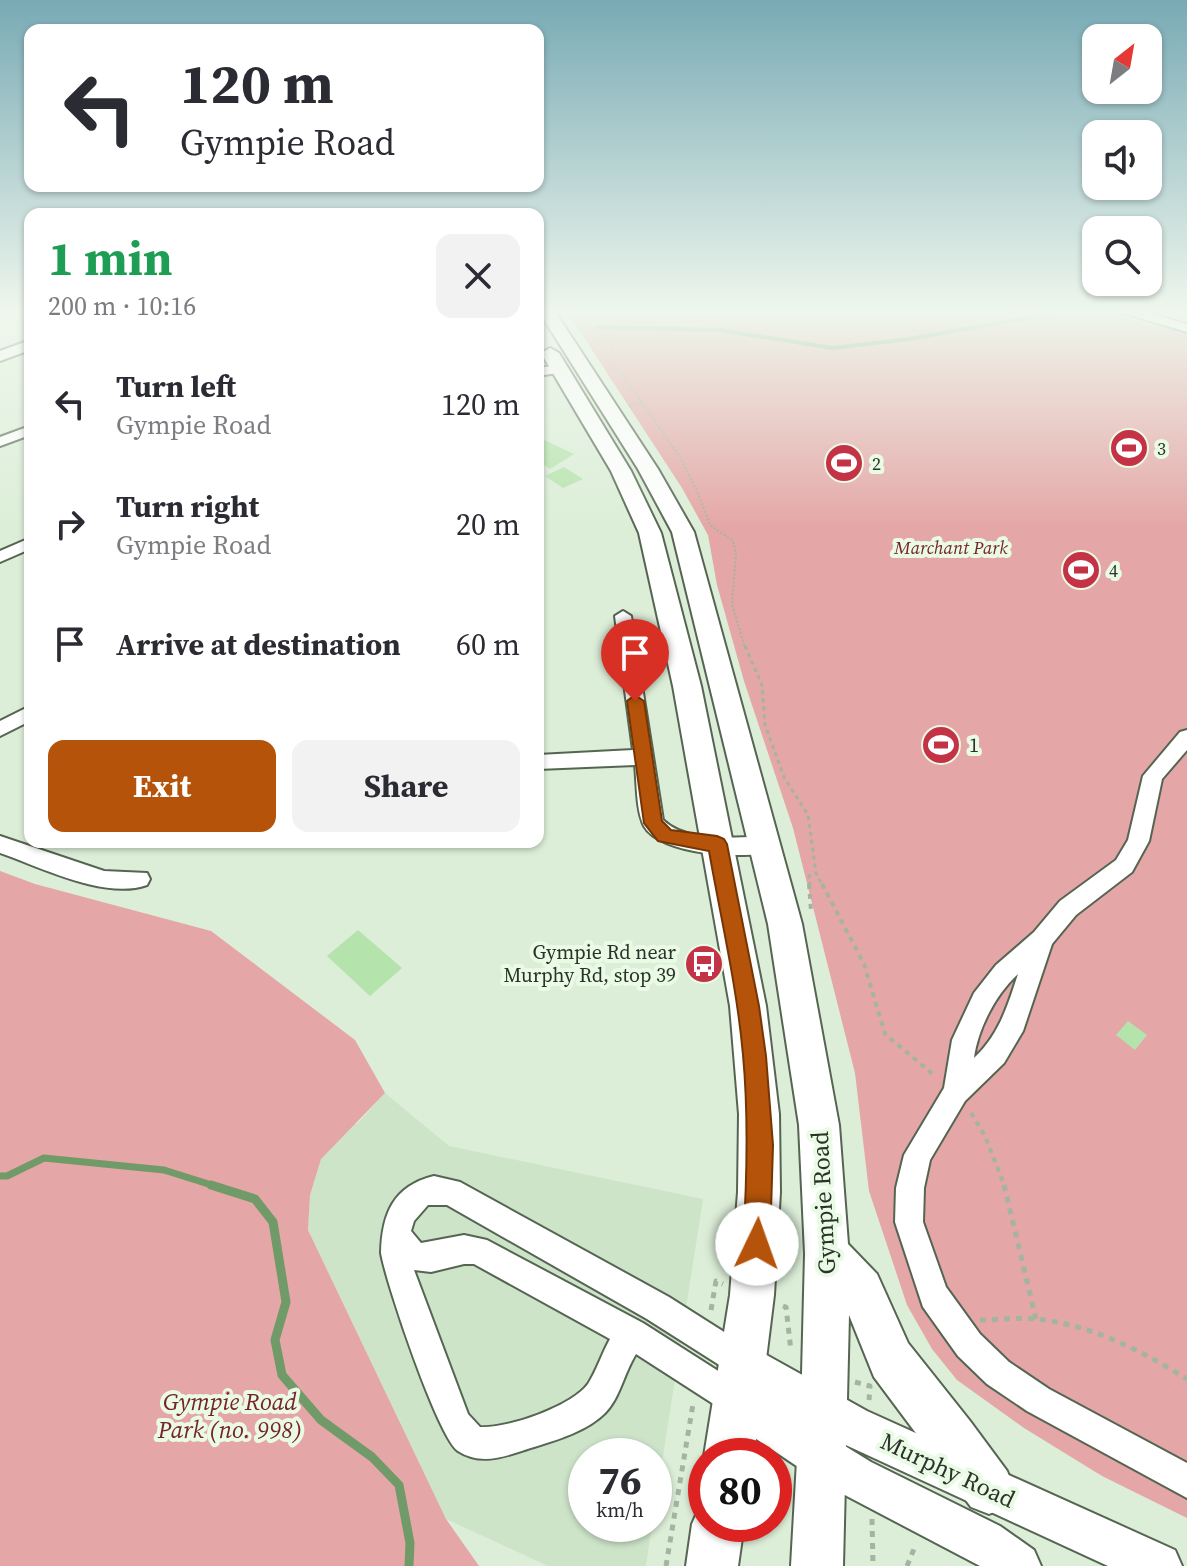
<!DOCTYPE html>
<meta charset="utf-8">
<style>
:root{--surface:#fff;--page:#f2f2f3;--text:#2b2b33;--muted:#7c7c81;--accent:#b45309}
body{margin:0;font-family:"Source Serif 4",serif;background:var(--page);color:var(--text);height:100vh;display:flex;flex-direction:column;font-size:30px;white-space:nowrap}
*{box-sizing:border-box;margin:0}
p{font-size:26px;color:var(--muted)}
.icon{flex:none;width:44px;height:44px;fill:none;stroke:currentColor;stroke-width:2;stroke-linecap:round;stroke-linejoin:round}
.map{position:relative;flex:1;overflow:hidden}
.side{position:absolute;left:24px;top:208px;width:520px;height:640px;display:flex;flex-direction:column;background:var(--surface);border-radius:16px;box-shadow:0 2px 6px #0004}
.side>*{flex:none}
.guide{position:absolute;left:24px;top:24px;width:520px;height:168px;border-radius:16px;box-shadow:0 2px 6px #0004;background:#fff;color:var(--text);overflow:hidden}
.needle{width:52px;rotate:31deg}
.fabs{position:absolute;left:1082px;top:24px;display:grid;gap:16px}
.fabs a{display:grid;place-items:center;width:80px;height:80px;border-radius:16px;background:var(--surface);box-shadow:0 2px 6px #0004;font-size:40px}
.speed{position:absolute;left:568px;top:1438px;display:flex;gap:16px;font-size:40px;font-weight:700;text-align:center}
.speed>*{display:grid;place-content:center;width:104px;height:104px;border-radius:50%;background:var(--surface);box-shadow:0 2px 6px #0004;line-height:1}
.speed small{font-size:20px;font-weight:400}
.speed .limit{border:12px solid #d22;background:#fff;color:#111}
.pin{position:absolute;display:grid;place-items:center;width:68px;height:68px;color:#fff;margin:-82px -34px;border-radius:50% 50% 50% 0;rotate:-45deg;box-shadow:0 0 8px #0007}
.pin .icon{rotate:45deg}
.me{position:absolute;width:88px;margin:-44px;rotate:3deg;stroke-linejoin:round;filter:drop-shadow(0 0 6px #0008)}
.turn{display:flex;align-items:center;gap:28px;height:168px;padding:0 24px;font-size:36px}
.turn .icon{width:104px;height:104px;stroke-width:2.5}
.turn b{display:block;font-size:56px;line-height:68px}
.round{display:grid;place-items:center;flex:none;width:84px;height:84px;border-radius:16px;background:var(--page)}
.overview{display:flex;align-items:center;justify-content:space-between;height:136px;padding:0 24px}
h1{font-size:48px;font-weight:700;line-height:60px;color:#1e9e55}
.cta{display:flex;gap:16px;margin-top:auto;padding:16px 24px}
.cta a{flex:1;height:92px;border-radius:16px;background:var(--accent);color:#fff;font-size:32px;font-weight:700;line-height:92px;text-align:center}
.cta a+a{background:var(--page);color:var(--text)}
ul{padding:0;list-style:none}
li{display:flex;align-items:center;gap:24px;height:120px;padding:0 24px}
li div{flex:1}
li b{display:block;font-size:30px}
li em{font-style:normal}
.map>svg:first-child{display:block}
.built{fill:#cde4c9}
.green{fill:#e4a6a6}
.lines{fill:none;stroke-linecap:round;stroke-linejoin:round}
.stream-far2{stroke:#709b68;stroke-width:4}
.stream-far1{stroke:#709b68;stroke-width:7}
.stream{stroke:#709b68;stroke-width:9}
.building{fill:#b5e3ac}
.minor-casing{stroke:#556552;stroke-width:4}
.major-casing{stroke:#556552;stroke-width:4}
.highway-casing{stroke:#556552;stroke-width:4}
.path-far3{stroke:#a5b4a2;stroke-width:2;stroke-dasharray:2 2;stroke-linecap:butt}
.path-far2{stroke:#a5b4a2;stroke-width:3;stroke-dasharray:4 4;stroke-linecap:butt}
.path-far1{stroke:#a5b4a2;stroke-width:4;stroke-dasharray:5 5;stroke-linecap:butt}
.path{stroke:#a5b4a2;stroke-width:5;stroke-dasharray:6 6;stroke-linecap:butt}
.minor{fill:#fff;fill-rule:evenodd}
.major{fill:#fff;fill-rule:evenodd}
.highway{fill:#fff;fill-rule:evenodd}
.route{fill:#b45309;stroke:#753606;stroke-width:2}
.labels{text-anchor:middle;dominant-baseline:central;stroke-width:8;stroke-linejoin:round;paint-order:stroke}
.far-poi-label{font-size:18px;fill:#2b322a;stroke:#e9fbe5;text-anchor:start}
.far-park-label{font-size:18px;font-style:italic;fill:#78232b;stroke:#e9fbe5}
.poi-label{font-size:20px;fill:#2b322a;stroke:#e9fbe5;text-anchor:start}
.near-street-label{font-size:24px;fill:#2b322a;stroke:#e9fbe5}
.near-park-label{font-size:24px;font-style:italic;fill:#78232b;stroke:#e9fbe5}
</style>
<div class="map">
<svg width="1187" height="1566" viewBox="0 0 1187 1566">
<rect width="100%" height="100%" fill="#dceed8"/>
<!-- built -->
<path class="built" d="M385,1093L449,1146L703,1199L654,1514V1456H586V1524H652L646,1566H548L446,1519L308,1230L310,1195L321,1159L352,1122L357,1124Z"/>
<!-- green -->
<g class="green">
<path d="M566,310H1095L1187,334V1518L1102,1476L1024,1428L957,1380L932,1349L907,1305L869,1191L855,1073L793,828L744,681L717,585L708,535L682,488Z"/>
<path d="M0,871L35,884L211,931L355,1040L385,1093L321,1159L310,1195L308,1230L446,1519L479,1566H0Z"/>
</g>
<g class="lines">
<!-- stream-far2 -->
<path class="stream-far2" d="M598,327L719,330L833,348L909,339L1071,310"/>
<!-- stream-far1 -->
<path class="stream-far1" d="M0,1176H7L44,1158L164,1170L218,1187"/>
<!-- stream -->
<path class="stream" d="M211,1185L255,1199L273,1222L286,1302L275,1340L282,1375L321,1420L372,1457L399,1485L410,1543L409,1566"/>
</g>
<!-- building -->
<g class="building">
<path d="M538,437L574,454L550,469L538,461Z"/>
<path d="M564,467L583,479L563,488L545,476Z"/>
<path d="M358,930L402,968L370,996L327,956Z"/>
<path d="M1128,1021L1147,1035L1135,1050L1116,1035Z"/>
</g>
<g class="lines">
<defs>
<g id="minor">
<path d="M560,365L564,366V372L538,376V368Z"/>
<path d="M30,426V435L0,446V437Z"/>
<path d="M30,538V549L0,562V551Z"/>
<path d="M623,611L631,616L663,820C688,844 733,836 766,837L773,839L777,845L773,851C746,860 660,855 644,826C636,810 637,783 635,765L538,769V755L633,750L615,616Z"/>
<path d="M30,706V721L0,736V721Z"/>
<path d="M1187,730V750L1162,779L1149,841L1132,872L1076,915L1052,944L1023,1031L1004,1063L965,1101L930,1160L924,1188L923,1222L946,1287L980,1334L1009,1362L1049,1389L1187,1463V1498L1027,1411L987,1384L958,1356L923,1307L895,1222L896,1188L904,1155L944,1088L952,1040L974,993L996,965L1034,932L1060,901L1116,860L1128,840L1143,776L1180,732ZM1018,974C1008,1005 999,1035 974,1058C978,1028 996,994 1018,974Z"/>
<path d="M0,836L104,871L147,873L150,879L147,885C104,900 41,867 0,853Z"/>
<path d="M434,1176L460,1182L669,1297L754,1351L759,1362L754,1373L743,1378L732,1373L647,1319L447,1205H428L414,1221L411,1231L421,1243L464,1235L487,1240L643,1323L748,1390L753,1401L748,1412L737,1417L726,1412L636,1354C624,1373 620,1398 605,1413C587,1431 557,1440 534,1447C508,1455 483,1467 458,1451C438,1437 386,1283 381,1253C382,1214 393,1186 434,1176ZM464,1264H474L610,1339C602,1353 597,1370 588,1384C572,1406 507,1429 480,1427L468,1414L414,1270L431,1272Z"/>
</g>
<g id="major">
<path d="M1113,310H1137L1187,324V332Z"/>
<path d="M30,340V350L0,361V351Z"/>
<path d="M743,1342L867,1411L1175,1550L1182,1566H1108L837,1441L798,1417L871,1462L1000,1526L1034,1550L1041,1566H980L822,1483L722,1416L716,1401L722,1386L736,1381L729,1376L723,1362L729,1348Z"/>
</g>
<g id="highway">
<path d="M538,310H554L658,469L694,532L802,924L839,1125L848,1244L877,1274L908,1343L970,1421L1007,1471L1014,1489L1007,1507L989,1514L971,1507L874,1377L849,1315L843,1566H791L802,1373L805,1254L799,1125L768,924L672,532L638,469Z"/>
<path d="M550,348L559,353L631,471L661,533L701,686L766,1006L779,1114L780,1192L774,1295L754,1456H706V1460L704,1456L730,1295L738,1192L739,1114L730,1006L673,686L639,533L611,471L541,353Z"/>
<path d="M706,1503V1524H744L738,1566H686L692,1524L700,1506Z"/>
</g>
</defs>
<!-- minor casing -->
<use href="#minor" class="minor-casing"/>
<!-- major casing -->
<use href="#major" class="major-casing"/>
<!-- highway casing -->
<use href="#highway" class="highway-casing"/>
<!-- path-far3 -->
<g class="path-far3">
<path d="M621,310L612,349L615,364L680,457L697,491L710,525L733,541L736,554L732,604L745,648"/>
<path d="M1095,310L1098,318L1126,326"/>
<path d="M1175,341L1187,344"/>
<path d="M629,406L644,402"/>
</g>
<!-- path-far2 -->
<g class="path-far2">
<path d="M745,646L762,685L765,725L784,777L808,815L816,873L823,886"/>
<path d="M810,886L809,876L816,873"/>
</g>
<!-- path-far1 -->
<g class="path-far1">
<path d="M809,884L811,911"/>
<path d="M822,884L864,964L885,1034L935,1076"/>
<path d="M971,1113L985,1136L1005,1187"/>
</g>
<!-- path -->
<g class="path">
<path d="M1004,1185L1036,1319"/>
<path d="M783,1306L786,1307L791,1351"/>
<path d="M711,1310L716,1281L723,1284"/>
<path d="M980,1320C999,1320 1018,1317 1037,1319C1092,1325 1140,1350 1187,1379"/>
<path d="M855,1382L870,1386L869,1400"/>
<path d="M872,1519L873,1566"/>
<path d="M666,1566L693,1404"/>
<path d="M907,1566L916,1544"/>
</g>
<!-- minor -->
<use href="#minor" class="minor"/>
<!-- major -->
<use href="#major" class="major"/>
<!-- highway -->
<use href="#highway" class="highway"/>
</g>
<!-- sky -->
<linearGradient id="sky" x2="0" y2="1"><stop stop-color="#78aab5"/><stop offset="0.59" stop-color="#eff7ed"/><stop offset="1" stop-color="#eff7ed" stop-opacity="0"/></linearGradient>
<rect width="1187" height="529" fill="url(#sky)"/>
<!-- route -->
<path class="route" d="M635,695L644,701L662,821L671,830L717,836L724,839L727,844L759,1006L766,1056L773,1145L770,1244L766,1254L757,1258L747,1254L743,1244C747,1181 749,1119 743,1055C737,987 721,919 709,851L658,841L644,823L627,701Z"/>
<!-- icons -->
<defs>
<symbol id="stadium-disc" viewBox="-11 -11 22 22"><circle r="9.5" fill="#c43345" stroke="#e9fbe5"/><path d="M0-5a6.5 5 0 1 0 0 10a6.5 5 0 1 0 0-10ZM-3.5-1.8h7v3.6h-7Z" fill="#fff"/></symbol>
<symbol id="bus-disc" viewBox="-11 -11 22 22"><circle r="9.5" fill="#c43345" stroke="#e9fbe5"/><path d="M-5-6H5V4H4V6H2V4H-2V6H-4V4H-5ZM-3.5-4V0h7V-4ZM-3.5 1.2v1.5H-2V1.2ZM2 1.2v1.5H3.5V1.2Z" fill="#fff"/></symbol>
</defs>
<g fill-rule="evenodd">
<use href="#stadium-disc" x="1107" y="426" width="44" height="44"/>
<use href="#stadium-disc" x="822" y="441" width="44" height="44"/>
<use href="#stadium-disc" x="1059" y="548" width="44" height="44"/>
<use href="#stadium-disc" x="919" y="723" width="44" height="44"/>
<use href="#bus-disc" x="682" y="942" width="44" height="44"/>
</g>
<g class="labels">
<!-- far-poi labels -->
<g class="far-poi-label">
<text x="1157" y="448">3</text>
<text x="872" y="463">2</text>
<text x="1109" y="570">4</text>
</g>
<!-- far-park labels -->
<g class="far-park-label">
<text x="951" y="547">Marchant Park</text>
</g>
<!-- poi labels -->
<g class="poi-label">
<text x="969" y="745">1</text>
<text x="676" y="952" text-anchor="end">Gympie Rd near<tspan x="676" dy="23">Murphy Rd, stop 39</tspan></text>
</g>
<!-- near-street labels -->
<g class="near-street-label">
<text transform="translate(823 1203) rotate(-93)">Gympie Road</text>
<text transform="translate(948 1470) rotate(25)">Murphy Road</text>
</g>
<!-- near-park labels -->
<g class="near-park-label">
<text x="230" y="1401">Gympie Road<tspan x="230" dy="28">Park (no. 998)</tspan></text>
</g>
</g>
</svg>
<div class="fabs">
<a><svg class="needle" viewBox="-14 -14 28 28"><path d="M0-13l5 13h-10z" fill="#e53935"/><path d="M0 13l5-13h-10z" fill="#7c7c81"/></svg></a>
<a><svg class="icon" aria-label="sound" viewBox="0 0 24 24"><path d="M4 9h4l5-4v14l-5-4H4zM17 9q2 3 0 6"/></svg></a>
<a><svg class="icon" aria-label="search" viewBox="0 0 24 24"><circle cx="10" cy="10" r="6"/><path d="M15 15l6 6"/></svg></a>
</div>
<div class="speed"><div>76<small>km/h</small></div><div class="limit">80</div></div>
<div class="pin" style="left:635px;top:701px;background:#d93025"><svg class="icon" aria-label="arrive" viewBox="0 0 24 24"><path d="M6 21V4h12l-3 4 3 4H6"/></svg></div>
<svg class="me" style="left:757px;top:1244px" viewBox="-20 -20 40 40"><circle r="19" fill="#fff"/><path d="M0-13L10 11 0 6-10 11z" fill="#b45309"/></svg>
<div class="guide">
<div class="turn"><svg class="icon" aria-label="left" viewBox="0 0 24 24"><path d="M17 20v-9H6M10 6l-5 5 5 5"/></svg><div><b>120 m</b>Gympie Road</div></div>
</div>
<section class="side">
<div class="overview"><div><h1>1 min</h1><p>200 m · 10:16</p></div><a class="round"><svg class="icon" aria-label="close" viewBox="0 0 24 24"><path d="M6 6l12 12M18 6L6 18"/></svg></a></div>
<ul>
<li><svg class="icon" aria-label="left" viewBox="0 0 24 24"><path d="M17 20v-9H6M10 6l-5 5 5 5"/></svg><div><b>Turn left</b><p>Gympie Road</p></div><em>120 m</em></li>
<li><svg class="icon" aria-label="right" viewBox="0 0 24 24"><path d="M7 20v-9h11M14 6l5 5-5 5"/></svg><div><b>Turn right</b><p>Gympie Road</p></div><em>20 m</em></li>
<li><svg class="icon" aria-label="arrive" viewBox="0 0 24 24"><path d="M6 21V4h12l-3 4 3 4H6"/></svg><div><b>Arrive at destination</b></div><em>60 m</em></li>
</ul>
<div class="cta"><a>Exit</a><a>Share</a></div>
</section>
</div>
